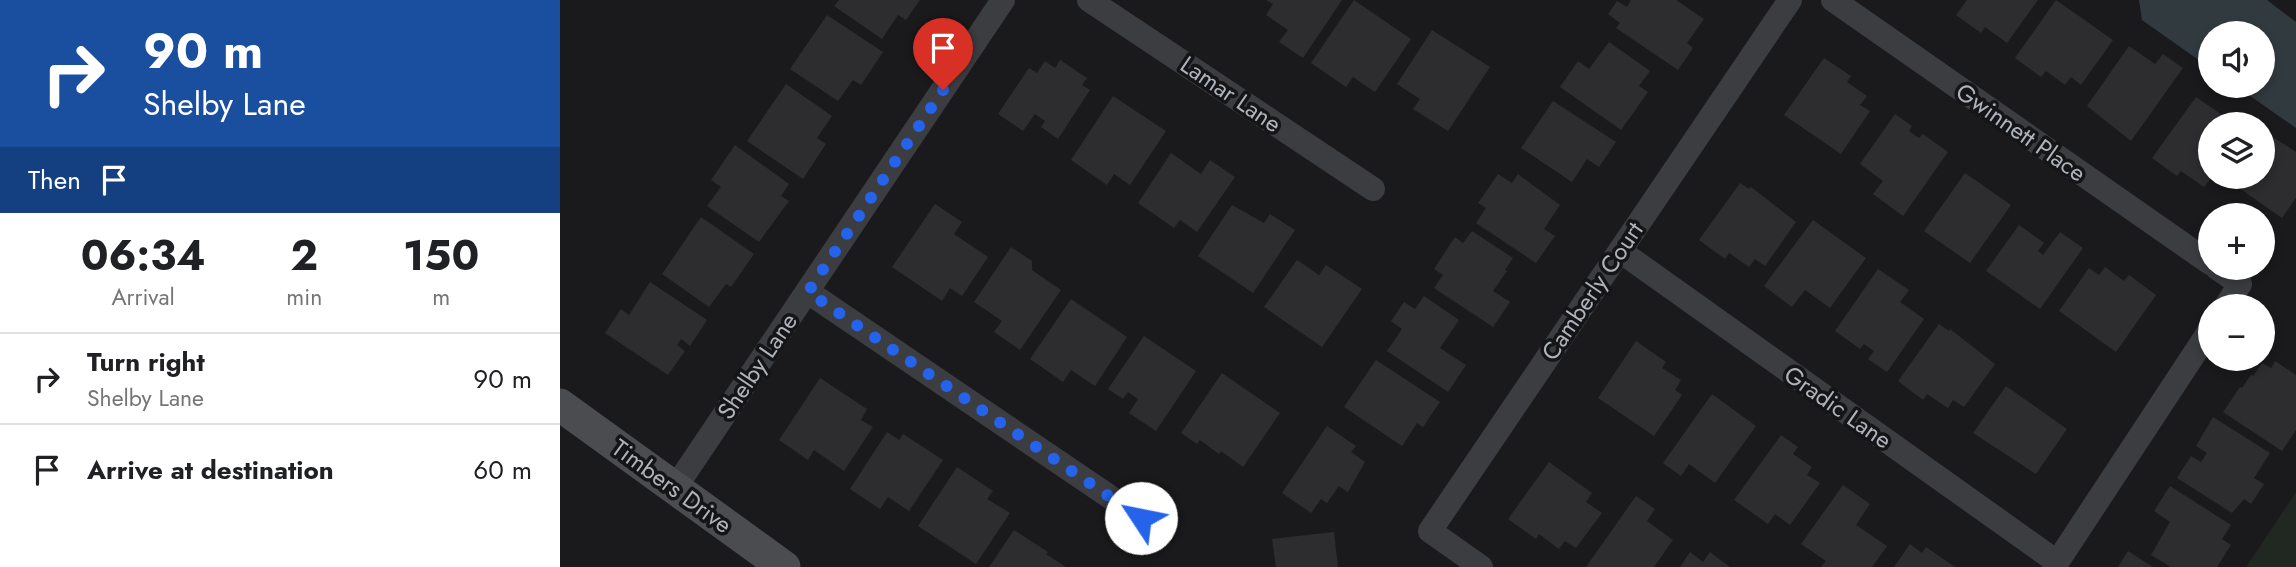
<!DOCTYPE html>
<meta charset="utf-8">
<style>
:root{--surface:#fff;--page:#f2f2f2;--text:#202124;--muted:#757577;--line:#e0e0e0}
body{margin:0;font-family:Jost,sans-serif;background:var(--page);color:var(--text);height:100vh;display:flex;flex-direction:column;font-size:26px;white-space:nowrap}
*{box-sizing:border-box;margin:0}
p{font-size:23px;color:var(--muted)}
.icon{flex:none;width:38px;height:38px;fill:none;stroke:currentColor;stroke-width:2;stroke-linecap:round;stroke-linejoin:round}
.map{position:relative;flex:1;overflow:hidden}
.drawer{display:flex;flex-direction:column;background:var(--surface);width:560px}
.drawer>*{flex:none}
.hud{background:#1a4fa0;color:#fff;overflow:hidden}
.controls{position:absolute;left:1638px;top:21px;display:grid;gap:14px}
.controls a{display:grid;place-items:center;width:77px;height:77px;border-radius:50%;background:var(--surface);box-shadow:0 4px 10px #0003;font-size:35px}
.pin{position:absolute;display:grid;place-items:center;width:60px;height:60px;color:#fff;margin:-72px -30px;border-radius:50% 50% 50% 0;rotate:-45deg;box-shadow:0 0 7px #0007}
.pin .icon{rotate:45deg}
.me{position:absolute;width:77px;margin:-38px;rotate:304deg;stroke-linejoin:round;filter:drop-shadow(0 0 5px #0008)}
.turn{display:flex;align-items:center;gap:24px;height:147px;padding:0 28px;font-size:32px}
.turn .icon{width:91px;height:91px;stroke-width:2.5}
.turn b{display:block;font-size:49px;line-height:60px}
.then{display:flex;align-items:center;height:66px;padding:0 28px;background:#0003;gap:14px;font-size:26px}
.eta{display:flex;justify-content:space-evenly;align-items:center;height:119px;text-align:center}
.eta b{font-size:42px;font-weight:700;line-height:49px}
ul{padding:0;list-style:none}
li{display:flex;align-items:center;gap:21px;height:91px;padding:0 28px;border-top:2px solid var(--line)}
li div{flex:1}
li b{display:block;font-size:26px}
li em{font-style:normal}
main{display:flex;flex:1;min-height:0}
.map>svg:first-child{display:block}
.green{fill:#212721}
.water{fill:#313a3f}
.building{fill:#2d2d30}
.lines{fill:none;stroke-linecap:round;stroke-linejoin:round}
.street{stroke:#3c3d41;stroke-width:24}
.secondary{stroke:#4a4c50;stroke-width:33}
.route{stroke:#2563eb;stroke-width:12;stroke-dasharray:0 21.6}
.labels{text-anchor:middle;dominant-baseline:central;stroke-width:7;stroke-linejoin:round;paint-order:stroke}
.street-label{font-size:24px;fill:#aeb2ba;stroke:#151517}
</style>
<main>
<section class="drawer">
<div class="hud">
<div class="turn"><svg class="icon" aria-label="right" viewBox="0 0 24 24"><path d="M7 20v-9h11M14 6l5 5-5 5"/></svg><div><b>90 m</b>Shelby Lane</div></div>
<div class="then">Then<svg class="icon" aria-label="arrive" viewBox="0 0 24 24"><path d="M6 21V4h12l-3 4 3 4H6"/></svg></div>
</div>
<div class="eta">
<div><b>06:34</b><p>Arrival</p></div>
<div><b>2</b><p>min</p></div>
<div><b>150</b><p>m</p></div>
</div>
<ul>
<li><svg class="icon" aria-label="right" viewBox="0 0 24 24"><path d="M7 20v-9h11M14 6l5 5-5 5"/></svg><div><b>Turn right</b><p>Shelby Lane</p></div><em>90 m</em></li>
<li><svg class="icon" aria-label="arrive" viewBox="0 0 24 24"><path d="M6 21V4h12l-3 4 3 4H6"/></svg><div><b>Arrive at destination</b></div><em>60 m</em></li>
</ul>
</section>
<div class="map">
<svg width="1736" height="567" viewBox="0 0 1736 567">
<rect width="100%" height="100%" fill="#1a1a1c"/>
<!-- green -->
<path class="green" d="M1736,492V567H1686Z"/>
<!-- water -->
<path class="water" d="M1579,0H1707L1736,22V128L1676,86H1703V33H1650V68L1582,20Z"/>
<!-- building -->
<g class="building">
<path d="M279,0H360L346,20L338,15L322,39L274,6Z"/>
<path d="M706,0H782L743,58L719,42L728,30L706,15L713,4Z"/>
<path d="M794,0L851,39L815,92L793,77L786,87L751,63Z"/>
<path d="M1071,0H1116L1144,19L1127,43L1133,48L1118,70L1056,28L1060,23L1048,14L1057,1L1067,7Z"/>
<path d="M1407,0H1478L1447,43L1425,27L1421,33L1396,15Z"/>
<path d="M1496,0L1553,40L1521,85L1511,77L1505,85L1486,71L1481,77L1455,58Z"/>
<path d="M267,15L323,52L301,85L293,80L278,101L230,69Z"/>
<path d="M872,30L930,67L888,131L853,109L860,99L837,84Z"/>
<path d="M1049,42L1090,71L1079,86L1088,92L1061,130L1000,87L1018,61L1029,69Z"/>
<path d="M1569,46L1595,64L1603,54L1623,68L1571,141L1527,106Z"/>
<path d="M1264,58L1291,76L1287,82L1307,96L1300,105L1310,111L1281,154L1224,115Z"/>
<path d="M500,60L527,78L522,85L530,90L498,139L481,127L485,121L475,114L463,131L438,114L469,68L477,73L485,61L495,68Z"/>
<path d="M226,84L272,116L257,138L266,144L243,179L187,141Z"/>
<path d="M553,96L606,131L570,185L554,174L547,185L511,160Z"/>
<path d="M1636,97L1675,124H1650L1652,177L1644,187L1621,171L1617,176L1592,158Z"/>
<path d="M993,101L1056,142L1039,167L1027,159L1012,182L961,148Z"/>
<path d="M1335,114L1352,126L1349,131L1359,138L1363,134L1388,152L1343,216L1313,194L1323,181L1300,164Z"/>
<path d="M1705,132L1736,152V198L1722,218L1672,183L1676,177H1703V136Z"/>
<path d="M175,145L229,184L221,196L229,201L199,242L147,206L161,187L151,180Z"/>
<path d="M611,153L641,174L650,160L675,177L637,232L620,220L614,228L578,203Z"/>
<path d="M1405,173L1451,205L1410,263L1364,231Z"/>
<path d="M938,174L952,183L958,174L1000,205L984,229L995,236L976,263L916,223L926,208L918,203Z"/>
<path d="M1180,183L1189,189L1191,187L1236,222L1205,266L1195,259L1189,267L1169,253L1165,259L1139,240Z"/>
<path d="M375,204L402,222L394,234L428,257L402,296L390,288L382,301L332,267Z"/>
<path d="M672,205L704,223L710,214L735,230L693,293L638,256Z"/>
<path d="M141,217L194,254L171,287L166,284L149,307L102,274Z"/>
<path d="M1253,220L1306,258L1270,308L1245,290L1232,307L1204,286Z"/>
<path d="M1459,225L1484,243L1478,251L1483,255L1500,232L1523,248L1480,309L1426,271Z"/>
<path d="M912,231L953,258L945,270L947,271L933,291L950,302L933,327L874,288L883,275L874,269L895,237L903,243Z"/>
<path d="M451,247L472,261V270L501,290L460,350L434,332L442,321L414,302Z"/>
<path d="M737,260L759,275L766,265L802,289L762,347L704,307Z"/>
<path d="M1545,267L1564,281L1569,275L1596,295L1556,352L1499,311L1529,268L1539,275Z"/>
<path d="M1318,269L1349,290L1340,302L1364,319L1327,372L1308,359L1314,351L1304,344L1300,349L1275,331Z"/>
<path d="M90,282L147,320L130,346L121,339L117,345L125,351L108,375L45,333L61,309L69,315Z"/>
<path d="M864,296L899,320L880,348L906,365L888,392L827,351L842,329L831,321L844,302L855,309Z"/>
<path d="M511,299L567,337L535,386L511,370L503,382L470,359Z"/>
<path d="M1379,324L1389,331L1390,329L1435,364L1404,407L1393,400L1388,408L1367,394L1363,400L1338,381Z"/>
<path d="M584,336L636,371L596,431L569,413L578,399L568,392L563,399L548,389Z"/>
<path d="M1076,341L1106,362L1102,368L1121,380L1115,390L1122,395L1094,436L1038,398Z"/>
<path d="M816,360L880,402L863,427L857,423L842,446L784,407Z"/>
<path d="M1715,361L1736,375V430L1722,451L1663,412L1680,387L1682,388L1691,375L1693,376L1702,363L1711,368Z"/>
<path d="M662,373L720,413L683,467L661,451L659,454L640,440L637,444L621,433Z"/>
<path d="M260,378L307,409L301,420L313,427L284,471L254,450L248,460L219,440Z"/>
<path d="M1446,386L1507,429L1476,474L1413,433Z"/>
<path d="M1152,394L1196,426L1155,483L1129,464L1121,476L1103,463Z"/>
<path d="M1653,417L1710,453L1694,478L1704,484L1691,504L1684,499L1672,513L1617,478L1631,456L1641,462L1647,453L1636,446Z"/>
<path d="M767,426L796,446L791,452L805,462L788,492L779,486L767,503L761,499L751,513L722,493Z"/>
<path d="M327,432L339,440L343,434L383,460L349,511L328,497L320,509L290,489Z"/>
<path d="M1221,435L1238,447L1233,454L1252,467L1247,475L1260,483L1230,525L1215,514L1208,524L1174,500Z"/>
<path d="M989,462L1032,493L1026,502L1042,513L1016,548L1005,541L999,549L979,534L976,539L948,519Z"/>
<path d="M397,467L433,491L427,499L450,513L416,564L358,526Z"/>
<path d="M1283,485L1310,504L1296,525L1327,546L1312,567H1261L1266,561L1241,544Z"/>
<path d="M1610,486L1671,525L1662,539L1671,545L1657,567H1611L1591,555L1610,522L1594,511Z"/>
<path d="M1076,496L1095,509L1087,521L1113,540L1094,567H1026Z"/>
<path d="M454,530L488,552L486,554L506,567H429Z"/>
<path d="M774,532L778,567H716L712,539Z"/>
<path d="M1350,544L1362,553L1366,547L1395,567H1334Z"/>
<path d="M1568,551L1593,567H1558Z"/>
<path d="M1130,552L1143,562L1150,552L1170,567H1120Z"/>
</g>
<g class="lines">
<!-- street -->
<g class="street">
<path d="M529,0L813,189"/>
<path d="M1273,0L1650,263"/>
<path d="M1060,251L1497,562"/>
<path d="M1657,268L1680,284L1666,306"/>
<path d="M248,292L581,518"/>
<path d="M115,488L443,0"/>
<path d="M921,567L870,531L1230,0"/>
<path d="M1494,567L1650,330"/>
</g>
<!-- secondary -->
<path class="secondary" d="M0,405L224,567"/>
</g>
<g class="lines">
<!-- route -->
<path class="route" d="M383,90L248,292L581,518"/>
</g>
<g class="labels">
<!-- street labels -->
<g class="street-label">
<text transform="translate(671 94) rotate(34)">Lamar Lane</text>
<text transform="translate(1461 132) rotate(35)">Gwinnett Place</text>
<text transform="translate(1032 291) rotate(-56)">Camberly Court</text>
<text transform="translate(197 366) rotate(-56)">Shelby Lane</text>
<text transform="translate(1278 407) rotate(35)">Gradic Lane</text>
<text transform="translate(112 486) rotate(36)">Timbers Drive</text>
</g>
</g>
</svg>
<div class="controls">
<a><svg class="icon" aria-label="sound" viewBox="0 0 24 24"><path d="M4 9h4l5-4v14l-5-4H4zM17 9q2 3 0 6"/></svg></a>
<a><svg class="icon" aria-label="layers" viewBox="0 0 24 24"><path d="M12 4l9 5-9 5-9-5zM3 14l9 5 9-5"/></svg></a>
<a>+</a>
<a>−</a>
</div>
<div class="pin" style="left:383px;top:90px;background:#d93025"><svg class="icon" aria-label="arrive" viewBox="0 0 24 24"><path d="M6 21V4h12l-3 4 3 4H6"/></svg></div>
<svg class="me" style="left:581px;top:518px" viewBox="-20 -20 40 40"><circle r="19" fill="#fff"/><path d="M0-13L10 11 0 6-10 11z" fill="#2563eb"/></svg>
</div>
</main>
